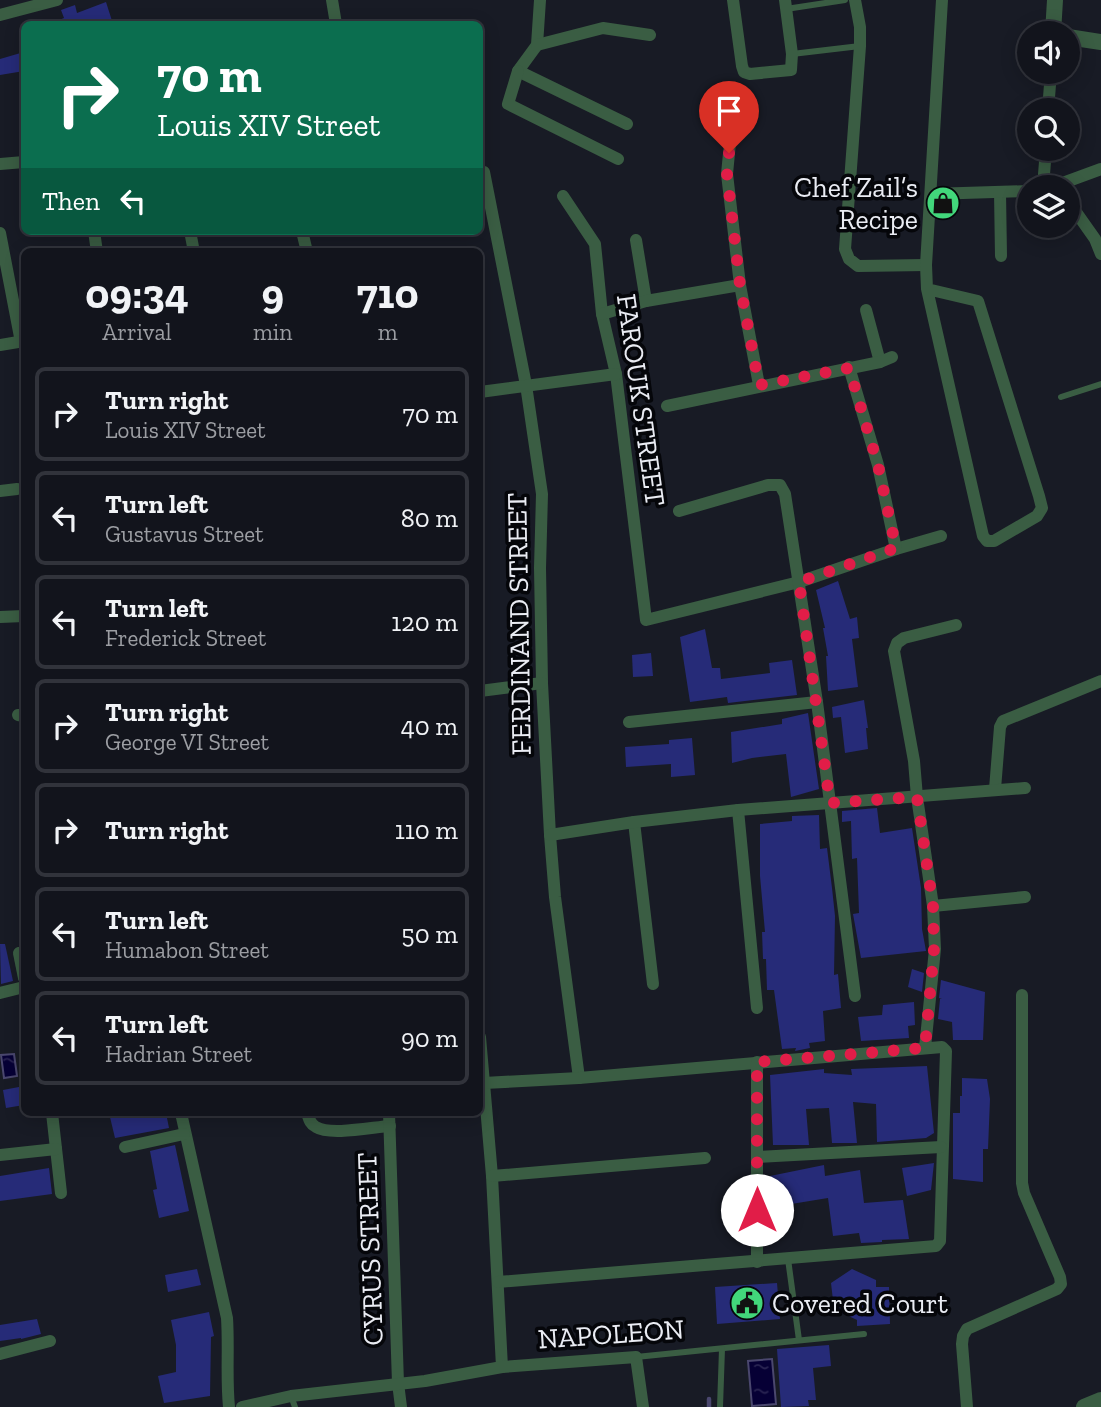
<!DOCTYPE html>
<meta charset="utf-8">
<style>
:root{--surface:#12141c;--page:#1b1d25;--text:#f1f3f6;--muted:#9c9ea3;--line:#31333b}
body{margin:0;font-family:"Zilla Slab",serif;background:var(--page);color:var(--text);height:100vh;display:flex;flex-direction:column;font-size:26px;white-space:nowrap}
*{box-sizing:border-box;margin:0}
p{font-size:23px;color:var(--muted)}
.icon{flex:none;width:38px;height:38px;fill:none;stroke:currentColor;stroke-width:2;stroke-linecap:round;stroke-linejoin:round}
.map{position:relative;flex:1;overflow:hidden}
.side{position:absolute;left:21px;top:248px;width:462px;height:868px;display:flex;flex-direction:column;background:var(--surface);border-radius:10px;box-shadow:0 4px 18px #0003,0 0 0 2px var(--line)}
.side>*{flex:none}
.guide{position:absolute;left:21px;top:21px;width:462px;height:214px;border-radius:10px;box-shadow:0 4px 18px #0003,0 0 0 2px var(--line);background:#0b6e4f;color:#fff;overflow:hidden}
.tools{position:absolute;left:1017px;top:21px;display:grid;gap:14px}
.tools a{display:grid;place-items:center;width:63px;height:63px;border-radius:50%;background:var(--surface);box-shadow:0 4px 18px #0003,0 0 0 2px var(--line);font-size:35px}
.pin{position:absolute;display:grid;place-items:center;width:60px;height:60px;color:#fff;margin:-72px -30px;border-radius:50% 50% 50% 0;rotate:-45deg;box-shadow:0 0 7px #0007}
.pin .icon{rotate:45deg}
.me{position:absolute;width:77px;margin:-38px;rotate:0deg;stroke-linejoin:round;filter:drop-shadow(0 0 5px #0008)}
.turn{display:flex;align-items:center;gap:24px;height:147px;padding:0 21px;font-size:32px}
.turn .icon{width:91px;height:91px;stroke-width:2.5}
.turn b{display:block;font-size:49px;line-height:60px}
.then{display:flex;align-items:center;height:66px;padding:0 21px;background:#0003;gap:14px;font-size:26px}
.eta{display:flex;justify-content:space-evenly;align-items:center;height:119px;text-align:center}
.eta b{font-size:42px;font-weight:800;line-height:49px}
ul{padding:0;list-style:none}
li{display:flex;align-items:center;gap:21px;height:94px;margin:0 14px 10px;padding:0 7px;border:4px solid var(--line);border-radius:10px}
li div{flex:1}
li b{display:block;font-size:26px}
li em{font-style:normal}
.map>svg:first-child{display:block}
.water{fill:url(#water-ripples);stroke:#4a476e;stroke-width:2}
.lines{fill:none;stroke-linecap:round;stroke-linejoin:round}
.stream{stroke:#4a476e;stroke-width:4.5}
.building{fill:#262b78}
.service{stroke:#3a5d43;stroke-width:6}
.minor{stroke:#3a5d43;stroke-width:12}
.tertiary{stroke:#3a5d43;stroke-width:16}
.route{stroke:#e11d48;stroke-width:12;stroke-dasharray:0 21.6}
.labels{text-anchor:middle;dominant-baseline:central;stroke-width:7;stroke-linejoin:round;paint-order:stroke}
.poi-label{font-size:28px;fill:#eaecf3;stroke:#05060a;text-anchor:end}
.street-label{font-size:28px;fill:#eaecf3;stroke:#05060a}
</style>
<div class="map">
<svg width="1101" height="1407" viewBox="0 0 1101 1407">
<defs>
<pattern id="water-ripples" width="26" height="14" patternUnits="userSpaceOnUse" patternTransform="scale(1.75)"><rect width="26" height="14" fill="#060035"/><path d="M2 4q2-2 4 0t4 0M15 11q2-2 4 0t4 0" fill="none" stroke="#2a2553"/></pattern>
</defs>
<rect width="100%" height="100%" fill="#181b25"/>
<!-- water -->
<g class="water">
<path d="M14,1054L17,1076L4,1078L1,1055Z"/>
<path d="M772,1359L776,1404L752,1406L748,1361Z"/>
</g>
<g class="lines">
<!-- stream -->
<path class="stream" d="M709,1407V1399"/>
</g>
<!-- building -->
<g class="building">
<path d="M106,2L113,24H49L64,18L61,10L75,5L77,13Z"/>
<path d="M24,52V71L0,75V59Z"/>
<path d="M838,581L850,619L857,617L859,638L852,639L858,687L828,691L826,656H828L823,628H825L816,590Z"/>
<path d="M705,629L712,668H720L721,679L770,673L769,663L792,660L797,695L728,703L727,697L690,702L680,637Z"/>
<path d="M651,653L653,676L633,677L632,655Z"/>
<path d="M864,700L868,728H866L868,749L845,753L841,717L833,718L832,707Z"/>
<path d="M808,713L819,789L791,797L786,754L752,758L732,763L731,732L782,724V719Z"/>
<path d="M692,738L695,775L671,777V764L626,767L625,747L669,744V740Z"/>
<path d="M877,808L880,833L912,828L921,888L922,929L926,951L861,958L853,914L859,913L857,858L852,859L851,821L842,822V811Z"/>
<path d="M819,815L820,849L827,848L832,888L835,916L834,975L838,974L841,1008L823,1011L825,1041L809,1043L810,1048L795,1051L796,1048L782,1049L774,990H767L766,959H763L762,932H765L760,876V824L792,821V816Z"/>
<path d="M0,944H5L13,981L1,984Z"/>
<path d="M912,969L924,973L922,992L908,987Z"/>
<path d="M941,980L985,992L983,1040H953L952,1022L938,1019L940,999H942L939,998Z"/>
<path d="M914,1002L915,1025L908,1026L909,1038L861,1041L858,1017L882,1015L883,1005Z"/>
<path d="M927,1066L934,1133L926,1138L877,1142L876,1104L853,1102L857,1143H832L829,1108L806,1109L809,1145H773L770,1075L824,1069V1073L852,1075L851,1069Z"/>
<path d="M962,1078L987,1079L990,1099L988,1149H983V1182L953,1179V1113H960V1096H962Z"/>
<path d="M24,1086V1105L6,1108L3,1090Z"/>
<path d="M109,1113H166L169,1128L115,1138Z"/>
<path d="M175,1145L189,1211L159,1218L153,1190L157,1189L150,1151Z"/>
<path d="M934,1163L931,1190L907,1196L902,1168Z"/>
<path d="M824,1165L825,1176L860,1170L864,1203L903,1200L909,1239L882,1240V1242L861,1243L859,1233L833,1236L828,1198L779,1206L777,1189H773L770,1176Z"/>
<path d="M49,1168L52,1194L0,1201V1176Z"/>
<path d="M197,1269L201,1285L168,1292L165,1275Z"/>
<path d="M852,1269L876,1280V1287H889L890,1324L857,1326V1320L834,1309L831,1283Z"/>
<path d="M777,1283L780,1319L717,1324L715,1287Z"/>
<path d="M209,1312L214,1336L211,1337L210,1396L164,1403L158,1376L176,1372V1345L171,1320Z"/>
<path d="M37,1319L41,1334L21,1339V1338L0,1341V1325Z"/>
<path d="M829,1345L831,1366L813,1368L816,1400H808L809,1406L781,1407L777,1349Z"/>
</g>
<g class="lines">
<!-- service -->
<g class="service">
<path d="M786,9L845,0"/>
<path d="M792,54L860,46"/>
<path d="M1061,397L1101,384"/>
<path d="M788,1259L799,1340"/>
<path d="M636,1357L864,1334"/>
<path d="M291,1396L295,1407"/>
<path d="M720,1407L722,1349"/>
</g>
<!-- minor -->
<g class="minor">
<path d="M332,0L336,24"/>
<path d="M540,0L537,45L518,71L627,124"/>
<path d="M733,0L742,66L744,72L750,74L791,70L792,54L785,0"/>
<path d="M855,0L860,27V46L845,249L849,259L858,266L926,265"/>
<path d="M0,15L57,0"/>
<path d="M537,45L603,28L650,35"/>
<path d="M518,71L508,104L618,159"/>
<path d="M1048,110L1051,72"/>
<path d="M733,112L727,174L740,285L759,385"/>
<path d="M0,164L24,162"/>
<path d="M484,172L526,385L542,494L540,568L542,683L550,835L555,897L579,1078"/>
<path d="M1043,187L1046,149"/>
<path d="M1052,187L1101,169"/>
<path d="M1000,192L1001,256"/>
<path d="M931,194L1029,191"/>
<path d="M563,196L595,244L602,314L616,374L646,620L799,582L896,549L941,536"/>
<path d="M1068,203L1071,205L1095,239L1101,254"/>
<path d="M94,231L97,252"/>
<path d="M190,231L194,252"/>
<path d="M302,231L307,252"/>
<path d="M0,233L21,342"/>
<path d="M636,240L646,301"/>
<path d="M927,289L978,301L1039,496L1042,508L1037,516L994,541H987L983,536L927,289L926,265L942,0"/>
<path d="M866,310L880,362"/>
<path d="M602,314L646,301L740,285"/>
<path d="M0,345L24,341"/>
<path d="M849,367L878,465L896,549"/>
<path d="M480,392L616,374"/>
<path d="M667,406L880,362L892,357"/>
<path d="M0,491L17,489"/>
<path d="M679,511L768,485H780L785,494L817,702L855,996"/>
<path d="M0,617L24,616"/>
<path d="M480,691L542,683"/>
<path d="M18,715L24,716"/>
<path d="M629,722L817,702"/>
<path d="M995,789L1000,727L1003,721L1101,681"/>
<path d="M738,810L757,1008"/>
<path d="M634,822L653,984"/>
<path d="M550,835L634,822L738,810L1025,788"/>
<path d="M933,906L1025,897"/>
<path d="M19,953L24,978"/>
<path d="M0,993L24,987"/>
<path d="M480,1037L492,1176L502,1367"/>
<path d="M925,1048L935,949L933,906L917,797L914,761L894,651L897,643L904,638L956,625"/>
<path d="M484,1083L579,1078L942,1047L946,1051L940,1241L936,1246L498,1282"/>
<path d="M52,1113L61,1193"/>
<path d="M181,1113L227,1318C229,1348 226,1377 229,1407"/>
<path d="M307,1113C309,1119 310,1124 316,1127C330,1136 373,1127 390,1126"/>
<path d="M389,1113L398,1383L401,1407"/>
<path d="M125,1147L184,1134"/>
<path d="M0,1155L56,1149"/>
<path d="M757,1157L941,1147"/>
<path d="M492,1176L705,1158"/>
<path d="M757,1262V1062"/>
<path d="M0,1354L50,1341"/>
<path d="M242,1407L291,1396L425,1381L502,1367L636,1357L643,1407"/>
<path d="M967,1407L962,1344L963,1336L967,1329L1057,1289L1061,1284L1060,1277L1024,1193L1022,1183V995"/>
</g>
<!-- tertiary -->
<g class="tertiary">
<path d="M1053,33L1055,0"/>
<path d="M1068,37L1101,42"/>
<path d="M1084,1407L1101,1400"/>
</g>
</g>
<g class="lines">
<!-- route -->
<path class="route" d="M729,153L727,174L740,285L759,385L849,368L878,465L896,548L799,582L830,803L917,797L933,906L934,949L925,1048L757,1062V1210"/>
</g>
<!-- icons -->
<defs>
<symbol id="shop-disc" viewBox="-11 -11 22 22"><circle r="9.5" fill="#42d77b" stroke="#05060a"/><path d="M-5-2.5h2.3a2.7 3.5 0 0 1 5.4 0H5L5.5 6h-11ZM-1.5-2.5h3a1.5 2.3 0 0 0-3 0Z" fill="#111"/></symbol>
<symbol id="civic-disc" viewBox="-11 -11 22 22"><circle r="9.5" fill="#42d77b" stroke="#05060a"/><path d="M-.6-6.5H3V-4.5H.6V-3L4-1V1h2V6H-6V1h2V-1L-.6-3ZM-1.2 2.5V6h2.4V2.5Z" fill="#111"/></symbol>
</defs>
<g fill-rule="evenodd">
<use href="#shop-disc" x="924" y="184" width="38" height="38"/>
<use href="#civic-disc" x="728" y="1284" width="38" height="38"/>
</g>
<g class="labels">
<!-- poi labels -->
<g class="poi-label">
<text x="918" y="187">Chef Zail’s<tspan x="918" dy="32">Recipe</tspan></text>
<text x="772" y="1303" text-anchor="start">Covered Court</text>
</g>
<!-- street labels -->
<g class="street-label">
<text transform="translate(641 400) rotate(82)">FAROUK STREET</text>
<text transform="translate(519 624) rotate(-91)">FERDINAND STREET</text>
<text transform="translate(370 1249) rotate(-92)">CYRUS STREET</text>
<text transform="translate(611 1334) rotate(-4)">NAPOLEON</text>
</g>
</g>
</svg>
<div class="tools">
<a><svg class="icon" aria-label="sound" viewBox="0 0 24 24"><path d="M4 9h4l5-4v14l-5-4H4zM17 9q2 3 0 6"/></svg></a>
<a><svg class="icon" aria-label="search" viewBox="0 0 24 24"><circle cx="10" cy="10" r="6"/><path d="M15 15l6 6"/></svg></a>
<a><svg class="icon" aria-label="layers" viewBox="0 0 24 24"><path d="M12 4l9 5-9 5-9-5zM3 14l9 5 9-5"/></svg></a>
</div>
<div class="pin" style="left:729px;top:153px;background:#d93025"><svg class="icon" aria-label="arrive" viewBox="0 0 24 24"><path d="M6 21V4h12l-3 4 3 4H6"/></svg></div>
<svg class="me" style="left:757px;top:1210px" viewBox="-20 -20 40 40"><circle r="19" fill="#fff"/><path d="M0-13L10 11 0 6-10 11z" fill="#e11d48"/></svg>
<div class="guide">
<div class="turn"><svg class="icon" aria-label="right" viewBox="0 0 24 24"><path d="M7 20v-9h11M14 6l5 5-5 5"/></svg><div><b>70 m</b>Louis XIV Street</div></div>
<div class="then">Then<svg class="icon" aria-label="left" viewBox="0 0 24 24"><path d="M17 20v-9H6M10 6l-5 5 5 5"/></svg></div>
</div>
<section class="side">
<div class="eta">
<div><b>09:34</b><p>Arrival</p></div>
<div><b>9</b><p>min</p></div>
<div><b>710</b><p>m</p></div>
</div>
<ul>
<li><svg class="icon" aria-label="right" viewBox="0 0 24 24"><path d="M7 20v-9h11M14 6l5 5-5 5"/></svg><div><b>Turn right</b><p>Louis XIV Street</p></div><em>70 m</em></li>
<li><svg class="icon" aria-label="left" viewBox="0 0 24 24"><path d="M17 20v-9H6M10 6l-5 5 5 5"/></svg><div><b>Turn left</b><p>Gustavus Street</p></div><em>80 m</em></li>
<li><svg class="icon" aria-label="left" viewBox="0 0 24 24"><path d="M17 20v-9H6M10 6l-5 5 5 5"/></svg><div><b>Turn left</b><p>Frederick Street</p></div><em>120 m</em></li>
<li><svg class="icon" aria-label="right" viewBox="0 0 24 24"><path d="M7 20v-9h11M14 6l5 5-5 5"/></svg><div><b>Turn right</b><p>George VI Street</p></div><em>40 m</em></li>
<li><svg class="icon" aria-label="right" viewBox="0 0 24 24"><path d="M7 20v-9h11M14 6l5 5-5 5"/></svg><div><b>Turn right</b></div><em>110 m</em></li>
<li><svg class="icon" aria-label="left" viewBox="0 0 24 24"><path d="M17 20v-9H6M10 6l-5 5 5 5"/></svg><div><b>Turn left</b><p>Humabon Street</p></div><em>50 m</em></li>
<li><svg class="icon" aria-label="left" viewBox="0 0 24 24"><path d="M17 20v-9H6M10 6l-5 5 5 5"/></svg><div><b>Turn left</b><p>Hadrian Street</p></div><em>90 m</em></li>
</ul>
</section>
</div>
